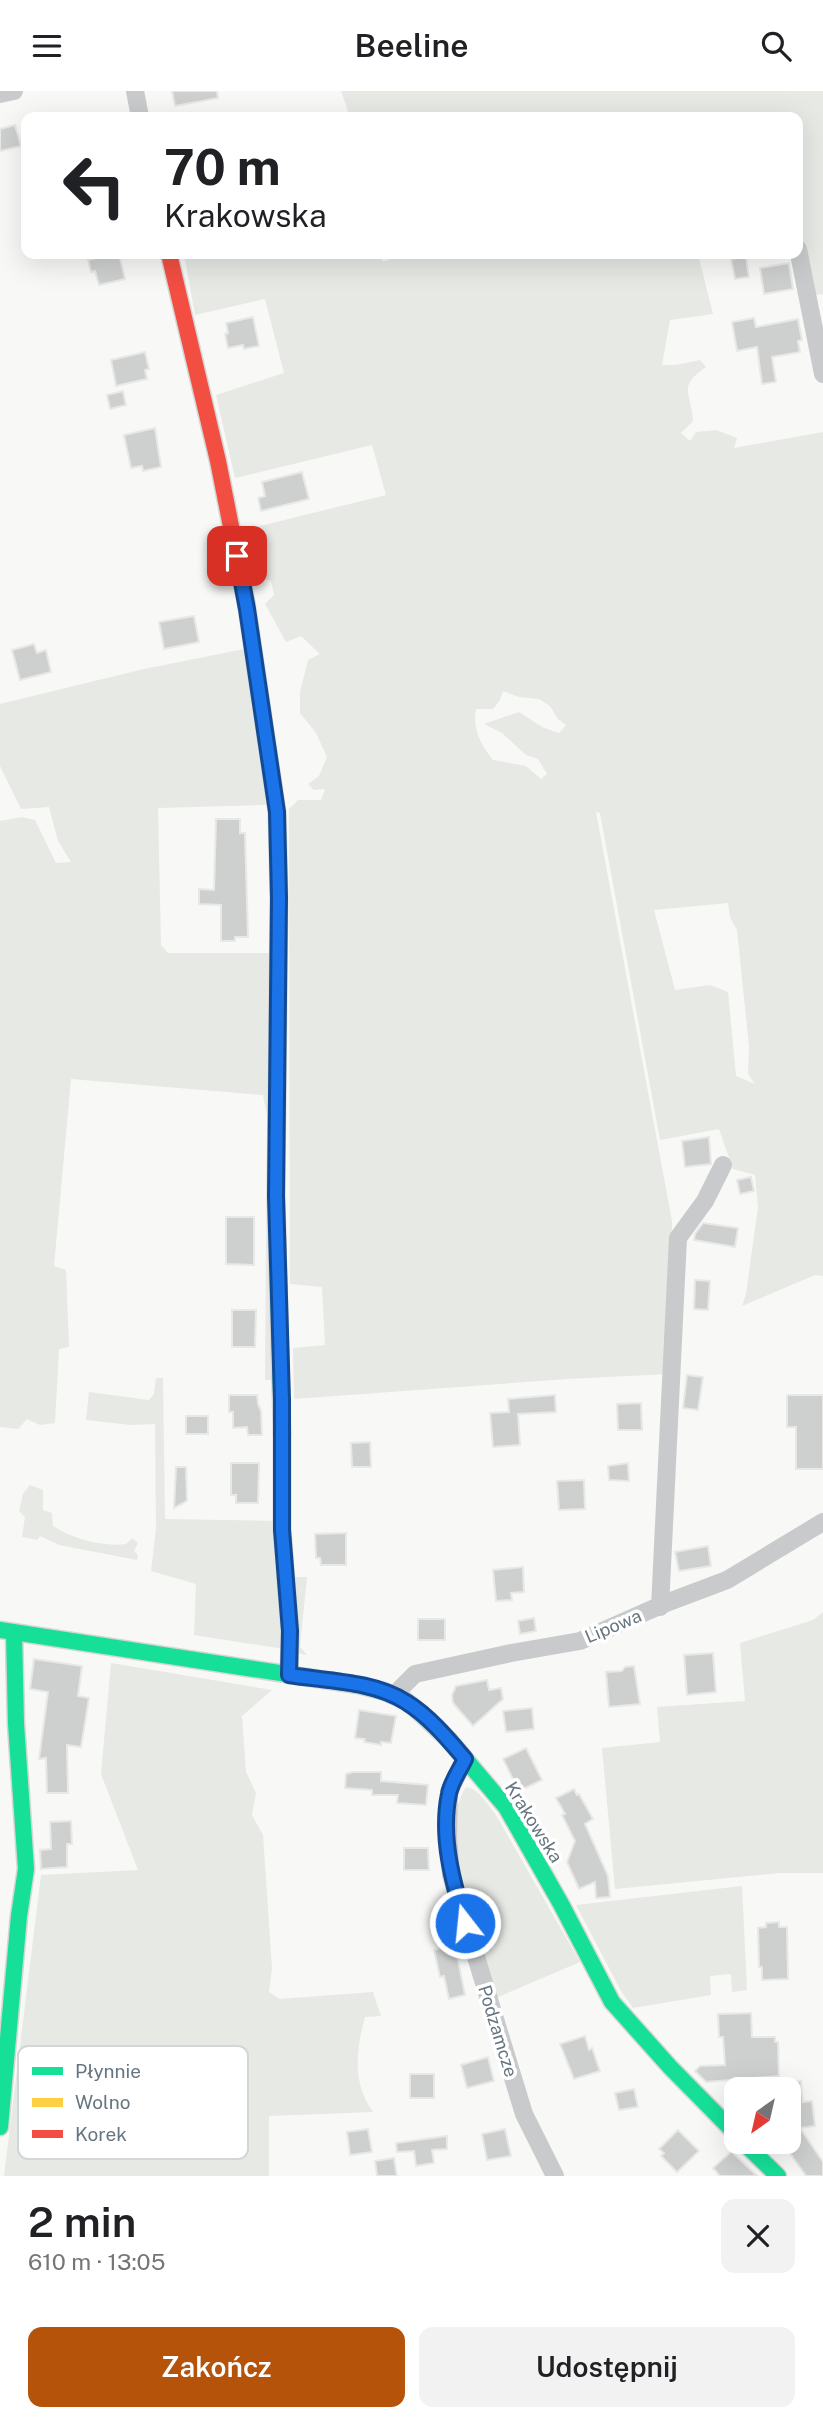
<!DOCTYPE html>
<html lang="pl">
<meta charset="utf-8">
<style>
:root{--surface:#fff;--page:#f2f2f2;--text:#202124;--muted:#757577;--accent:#b45309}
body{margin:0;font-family:"Public Sans",sans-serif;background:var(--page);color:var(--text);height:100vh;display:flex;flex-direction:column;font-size:26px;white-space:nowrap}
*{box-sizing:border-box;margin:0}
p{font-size:23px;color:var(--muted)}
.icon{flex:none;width:38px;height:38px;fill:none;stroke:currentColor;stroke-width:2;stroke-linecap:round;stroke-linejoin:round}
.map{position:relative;height:2085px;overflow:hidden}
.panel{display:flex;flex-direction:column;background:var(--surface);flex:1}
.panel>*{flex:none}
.guide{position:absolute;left:21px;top:21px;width:782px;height:147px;border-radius:14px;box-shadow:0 7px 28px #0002;background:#fff;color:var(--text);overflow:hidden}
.needle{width:46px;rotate:214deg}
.buttons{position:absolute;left:724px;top:1986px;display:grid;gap:14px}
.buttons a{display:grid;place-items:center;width:77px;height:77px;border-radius:14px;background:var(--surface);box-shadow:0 7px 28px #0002;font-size:35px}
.pin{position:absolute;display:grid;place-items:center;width:60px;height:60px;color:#fff;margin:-30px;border-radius:14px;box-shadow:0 4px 10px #0006}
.me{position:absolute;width:77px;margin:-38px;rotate:344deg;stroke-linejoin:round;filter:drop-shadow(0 0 5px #0008)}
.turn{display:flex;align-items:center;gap:24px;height:147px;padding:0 28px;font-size:32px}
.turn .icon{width:91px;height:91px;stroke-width:2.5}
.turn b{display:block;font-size:49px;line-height:60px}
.round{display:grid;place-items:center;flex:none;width:74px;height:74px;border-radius:14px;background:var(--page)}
.summary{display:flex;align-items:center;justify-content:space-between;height:119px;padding:0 28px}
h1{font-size:42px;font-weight:600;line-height:52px}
.cta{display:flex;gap:14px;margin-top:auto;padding:14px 28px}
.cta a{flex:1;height:80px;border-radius:14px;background:var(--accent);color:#fff;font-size:28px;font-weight:600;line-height:80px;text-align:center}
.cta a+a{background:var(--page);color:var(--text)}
header{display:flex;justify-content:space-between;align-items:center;height:91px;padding:0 28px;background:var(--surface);font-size:32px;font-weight:600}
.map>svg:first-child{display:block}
.green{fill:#e7e9e5;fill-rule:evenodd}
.building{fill:#ced0d0;stroke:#e8e8e6;stroke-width:2}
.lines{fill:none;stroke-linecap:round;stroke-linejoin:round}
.fast-casing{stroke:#d4d5d5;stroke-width:19}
.slow-casing{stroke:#d4d5d5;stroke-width:19}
.jam-casing{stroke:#d4d5d5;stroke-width:19}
.street{stroke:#c9cacb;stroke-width:18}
.fast{stroke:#16e098;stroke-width:16}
.slow{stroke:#ffcf43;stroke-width:16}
.jam{stroke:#f24e42;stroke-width:16}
.route-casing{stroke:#114b97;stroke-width:18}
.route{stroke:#1a73e8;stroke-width:12}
.labels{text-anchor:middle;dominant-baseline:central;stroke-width:7;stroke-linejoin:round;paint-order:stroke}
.street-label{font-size:18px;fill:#66757f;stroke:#fff}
.key{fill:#fff;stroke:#d1d6d9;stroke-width:2}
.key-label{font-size:19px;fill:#66757f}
</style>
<header><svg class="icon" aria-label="menu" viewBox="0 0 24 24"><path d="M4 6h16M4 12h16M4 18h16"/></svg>Beeline<svg class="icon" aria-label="search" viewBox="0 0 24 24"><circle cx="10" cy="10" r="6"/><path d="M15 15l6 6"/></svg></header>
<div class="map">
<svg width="823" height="2085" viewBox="0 0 823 2085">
<rect width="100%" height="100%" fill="#f8f8f7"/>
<!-- green -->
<g class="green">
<path d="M341,0H823V203L814,204L798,157V26H350Z"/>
<path d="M184,163H379L383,171L402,163H698L713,223L670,229L662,274H676L700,269L706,276C677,296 691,300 693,330L681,342L690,350L696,341L716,339L737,347L734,357L823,341V1185L815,1184L742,1215L746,1203L758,1116L755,1084L733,1078L719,1038L660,1049L600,722L596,721L672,1130L668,1283L567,1288L294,1308L293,1257L325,1254L322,1196L290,1193L289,718L298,709H321L325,698L314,699L308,693L319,685L327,666L316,642L300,622V601L308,569L320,563L301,545L286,551L265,513L274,504L271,490L257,486L248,438L386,404L372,354L235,387L216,304L284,282L265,208L195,224ZM503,600L519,606L539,608L550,615L558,628L566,634L559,642L542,636L519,621L484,633L502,642L526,664L538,668L547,683L541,688L526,675L493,669C481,654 472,638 476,618H493L500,609ZM728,812L730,826L737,839L749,955L748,983L755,993L736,985L728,901L710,894L675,899L654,819Z"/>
<path d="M249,557L266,714L158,717L161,854L168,862H273L278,1289H265L267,1025L263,1004L71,988L54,1175L66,1179L69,1256L59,1258L55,1332L40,1334L27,1328L18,1338L0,1336V730L22,726L35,729L56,772L71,771L58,750L49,716L21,718L0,675V613L144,578Z"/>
<path d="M156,1287H163L165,1428L280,1430L284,1558L194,1544L196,1493L151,1480L156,1438L155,1333L131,1334L86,1329L89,1301L149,1309L154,1303Z"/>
<path d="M30,1394L43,1399V1419L52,1422L53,1435C72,1448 104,1456 126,1453L132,1447L138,1452L134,1460L138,1464L137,1469L59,1454L40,1445L37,1449L22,1446L25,1426L19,1420L23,1403Z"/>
<path d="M294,1486H307L300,1556L307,1564L296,1562Z"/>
<path d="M823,1521V1782H780L615,1798L602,1657L660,1651L657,1616L745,1610L740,1552L813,1529Z"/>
<path d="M111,1572L272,1599L242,1625L246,1681L256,1702L252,1724L263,1744L272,1877L269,1901L280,1908L373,1901L381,1925L365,1926C356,1959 352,1992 373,2021L269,2025V2085H4L41,1784L138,1779L101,1683Z"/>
<path d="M466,1696C479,1698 488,1714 496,1724L580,1871L496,1907L455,1770C454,1746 452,1717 466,1696Z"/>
<path d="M742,1795L747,1899L732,1901L731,1883L710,1885L711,1904L633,1917L621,1900L576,1814Z"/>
</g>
<!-- building -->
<g class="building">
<path d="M172,0H217L218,7L175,15Z"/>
<path d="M15,34L21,55L0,60V38Z"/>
<path d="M113,163H119L125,188L99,194L95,180L91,181L88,169Z"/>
<path d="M746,166L749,186L735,188L731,168Z"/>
<path d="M789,172L793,198L764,203L760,177Z"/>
<path d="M253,226L259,255L244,258L243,254L228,257L225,243L228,242L226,232Z"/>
<path d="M754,227L756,236L798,228L802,249L798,250L800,261L772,266L776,291L762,293L757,256L737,260L732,231Z"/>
<path d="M145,261L149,278L145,279L147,288L116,295L111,269Z"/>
<path d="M123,300L126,314L110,318L107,304Z"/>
<path d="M155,337L161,376L143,380L142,375L131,377L124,344Z"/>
<path d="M302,381L309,408L261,420L258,407L265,405L262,391Z"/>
<path d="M194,525L199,551L164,558L159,531Z"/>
<path d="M34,553L37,562L46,559L51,581L20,589L12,559Z"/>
<path d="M216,728H240V742H245L248,846H235V850H221V814L199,813V798L214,799Z"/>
<path d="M709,1046L711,1073L685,1076L682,1050Z"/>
<path d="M751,1086L754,1100L740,1103L737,1089Z"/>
<path d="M226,1126H254V1174L226,1173Z"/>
<path d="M703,1132L738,1137L735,1156L694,1149L695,1143Z"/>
<path d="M695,1189L710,1190L708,1219L694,1218Z"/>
<path d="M232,1219H256L255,1256H232Z"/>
<path d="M687,1284L703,1286L698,1319L683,1317Z"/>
<path d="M229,1304H257L258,1313L261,1320L262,1344H248L247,1336L233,1337V1321H229Z"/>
<path d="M555,1304L556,1321L518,1323L520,1354L493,1356L490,1322L509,1321L508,1308Z"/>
<path d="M787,1304H823V1378H796V1336H787Z"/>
<path d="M641,1312L642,1339H618L617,1313Z"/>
<rect x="186" y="1325" width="22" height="18"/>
<path d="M370,1351L371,1376H352L351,1352Z"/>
<path d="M231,1372H259L258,1412H236V1404H231Z"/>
<path d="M628,1372L629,1390L609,1389L608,1375Z"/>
<path d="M176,1376H186L187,1410L174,1417Z"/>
<path d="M584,1389L585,1418L559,1419L557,1390Z"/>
<path d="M346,1442V1474H321L320,1467H316L315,1443Z"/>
<path d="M708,1455L711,1475L679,1480L675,1461Z"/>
<path d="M523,1476L524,1501L511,1502L512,1509L496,1510L493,1479Z"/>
<path d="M534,1527L536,1540L520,1543L518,1530Z"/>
<rect x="418" y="1528" width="27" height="21"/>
<path d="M713,1562L716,1601L687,1604L684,1564Z"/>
<path d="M34,1568L82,1575L78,1605L89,1607L81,1656L67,1654L68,1702H47L46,1667L39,1668L48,1601L30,1598Z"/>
<path d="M634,1575L640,1613L609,1616L606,1581L622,1580L625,1576Z"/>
<path d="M487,1589L489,1599L501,1597L503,1608L473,1635L453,1612L452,1604L456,1595Z"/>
<path d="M532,1617L534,1638L506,1641L503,1620Z"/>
<path d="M359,1619L396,1625L391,1652L381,1651V1654L364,1651L365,1648L355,1647Z"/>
<path d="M526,1657L542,1689L519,1700L503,1668Z"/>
<path d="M353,1681H381V1690L428,1694L426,1714L397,1712L398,1704H372V1699L345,1697L346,1683Z"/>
<path d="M574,1698L577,1704L579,1703L593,1728L585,1733L608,1785L610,1806L596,1807L595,1791L579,1798L567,1771L575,1750L562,1724L565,1723L556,1707Z"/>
<path d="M71,1730L72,1753H67V1776L41,1778L40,1759L51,1758L50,1731Z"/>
<path d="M404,1757H428L429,1779H404Z"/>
<path d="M779,1831V1836H787L788,1888L762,1889V1876H759L758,1837L766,1836V1832Z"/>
<path d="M455,1854L465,1904L449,1908L444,1885L440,1886L434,1859Z"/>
<path d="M751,1922L752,1946H775V1951H778L779,1985L706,1991L695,1980L700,1975L725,1974L723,1946H719L718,1923Z"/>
<path d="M585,1945L589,1959L592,1957L600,1980L574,1988L560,1953Z"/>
<path d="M488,1966L494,1990L467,1997L461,1974Z"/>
<rect x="410" y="1983" width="24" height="24"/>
<path d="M801,1990L803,2011L812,2010L815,2035L800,2037L823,2071V2085H806L782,2051H789V1991Z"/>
<path d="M634,1998L638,2016L619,2019L615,2002Z"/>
<path d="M368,2038L372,2061L350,2064L347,2041Z"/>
<path d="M505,2038L511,2065L487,2069L482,2043Z"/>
<path d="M678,2039L699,2060L677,2081L661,2065L664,2062L659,2058Z"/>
<path d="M447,2045V2058L432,2059L434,2072L416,2075L414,2060L397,2061L396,2052Z"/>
<path d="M732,2060L733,2062L757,2085H720L713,2077Z"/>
<path d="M394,2067L397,2085H377L375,2070Z"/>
</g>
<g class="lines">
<defs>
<g id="fast">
<path d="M246,511L277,721L279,807L276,1105L282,1342"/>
<path d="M0,1539L358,1594L383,1600L406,1610L417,1619L449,1649L506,1716L561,1813L612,1911L670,1976L737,2044"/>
<path d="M0,2036L19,1825L26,1778L16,1633L14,1542"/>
<path d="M743,2051L778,2085"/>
</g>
<path id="slow" d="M282,1342V1439L290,1540L289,1584"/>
<path id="jam" d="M169,163L218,370L246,511"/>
</defs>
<!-- fast casing -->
<use href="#fast" class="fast-casing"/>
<!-- slow casing -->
<use href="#slow" class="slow-casing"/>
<!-- jam casing -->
<use href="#jam" class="jam-casing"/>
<!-- street -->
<g class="street">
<path d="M135,0L140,26"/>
<path d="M0,3L14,0"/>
<path d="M798,158L823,283"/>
<path d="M660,1516L678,1147L705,1110L723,1074"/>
<path d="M394,1604L415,1583L511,1562L580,1550L666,1512L727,1489L823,1431"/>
<path d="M465,1668L449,1701L448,1746L451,1784L524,2023L555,2085"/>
</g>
<!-- fast -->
<use href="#fast" class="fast"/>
<!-- slow -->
<use href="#slow" class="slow"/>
<!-- jam -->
<use href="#jam" class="jam"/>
</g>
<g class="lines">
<defs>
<path id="route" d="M237,465L247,518L277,721L279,807L276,1105L282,1309V1439L290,1540L289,1584C327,1590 374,1590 406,1611C429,1625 448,1648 465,1668C460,1679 451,1691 449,1703C440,1746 453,1792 465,1832"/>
</defs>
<!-- route casing -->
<use href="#route" class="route-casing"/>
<!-- route -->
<use href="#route" class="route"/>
</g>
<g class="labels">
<!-- street labels -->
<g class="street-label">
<text transform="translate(613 1535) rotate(-23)">Lipowa</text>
<text transform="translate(534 1731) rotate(58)">Krakowska</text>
<text transform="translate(498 1940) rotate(73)">Podzamcze</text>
</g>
</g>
<!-- legend -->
<rect x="18" y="1955" width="230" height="113" rx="10" class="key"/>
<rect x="32" y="1976" width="31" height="8" fill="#16e098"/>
<rect x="32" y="2007" width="31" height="9" fill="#ffcf43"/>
<rect x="32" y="2039" width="31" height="8" fill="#f24e42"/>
<g class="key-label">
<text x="75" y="1987">Płynnie</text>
<text x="75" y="2018">Wolno</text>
<text x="75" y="2050">Korek</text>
</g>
</svg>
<div class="buttons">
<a><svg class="needle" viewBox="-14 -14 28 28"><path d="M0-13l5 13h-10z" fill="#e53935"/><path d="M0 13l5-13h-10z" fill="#757577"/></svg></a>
</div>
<div class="pin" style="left:237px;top:465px;background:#d93025"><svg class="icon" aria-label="arrive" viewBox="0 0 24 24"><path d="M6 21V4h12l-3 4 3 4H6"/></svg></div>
<svg class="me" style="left:465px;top:1832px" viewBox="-20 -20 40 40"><circle r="17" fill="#1a73e8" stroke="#fff" stroke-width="3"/><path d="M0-11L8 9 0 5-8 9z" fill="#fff"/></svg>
<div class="guide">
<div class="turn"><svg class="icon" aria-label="left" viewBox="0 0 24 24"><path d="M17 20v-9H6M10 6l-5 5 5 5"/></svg><div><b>70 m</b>Krakowska</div></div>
</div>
</div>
<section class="panel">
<div class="summary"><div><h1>2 min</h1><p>610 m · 13:05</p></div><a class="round"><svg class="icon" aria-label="close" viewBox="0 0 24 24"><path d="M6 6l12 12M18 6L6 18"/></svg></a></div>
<div class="cta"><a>Zakończ</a><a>Udostępnij</a></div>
</section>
